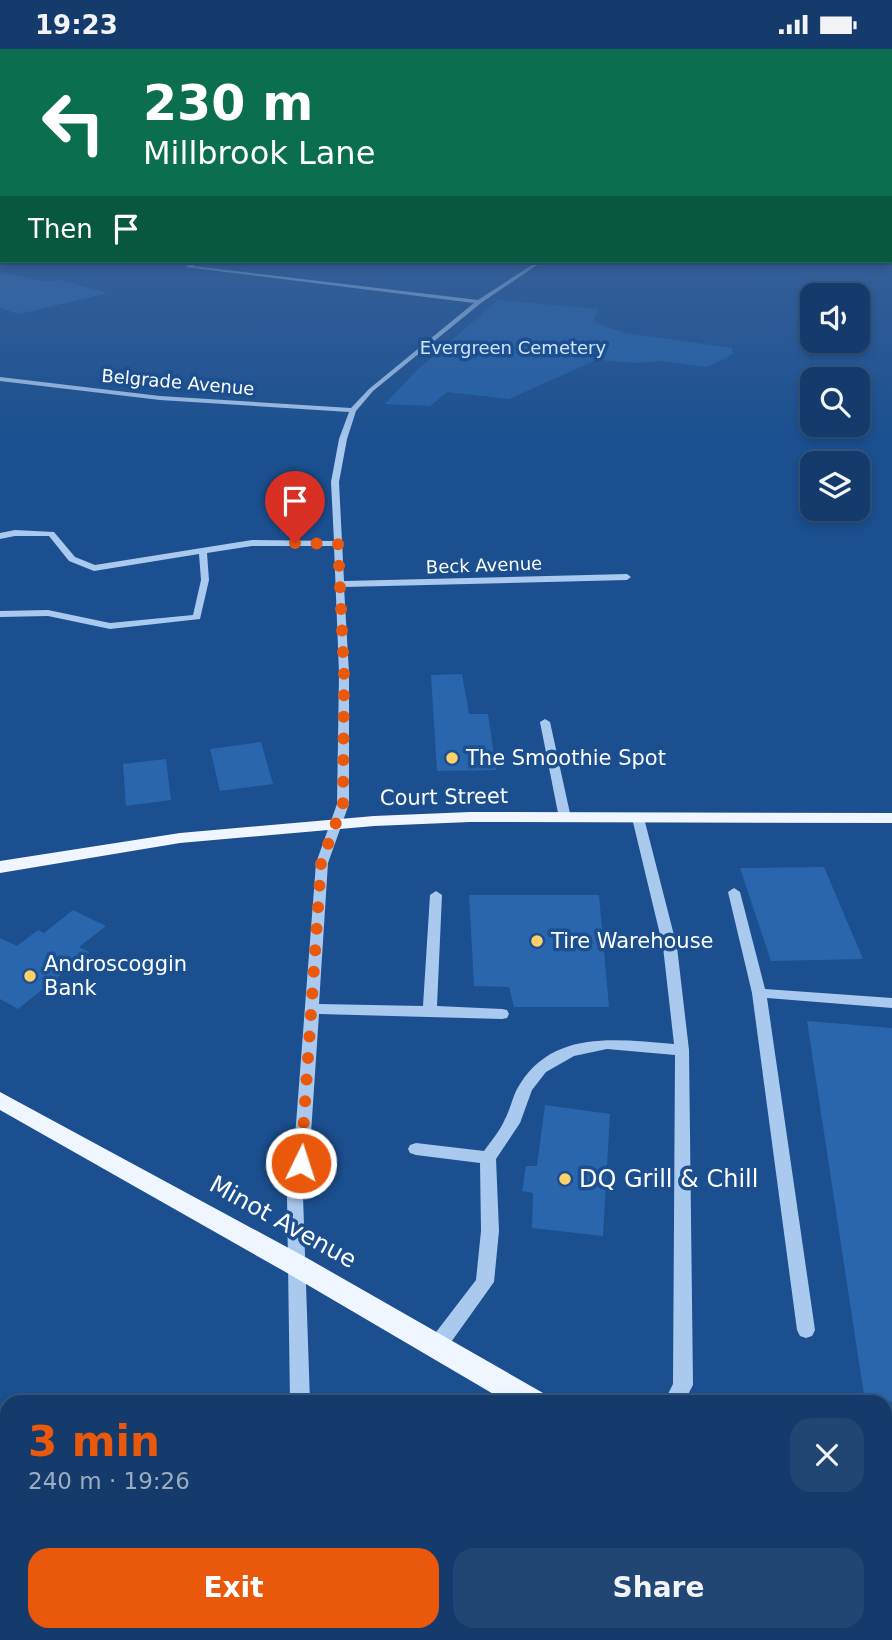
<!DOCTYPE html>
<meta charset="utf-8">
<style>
:root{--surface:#143b6b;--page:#214673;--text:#f1f3f6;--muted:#9dadc1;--line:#33557e;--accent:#ea580c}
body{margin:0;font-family:"DejaVu Sans",sans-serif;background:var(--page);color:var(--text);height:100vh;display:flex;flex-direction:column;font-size:26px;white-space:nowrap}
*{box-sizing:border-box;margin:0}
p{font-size:23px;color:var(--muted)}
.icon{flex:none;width:38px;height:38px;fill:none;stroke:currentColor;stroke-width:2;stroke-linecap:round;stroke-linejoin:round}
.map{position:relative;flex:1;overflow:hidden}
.panel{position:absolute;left:0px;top:1346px;width:892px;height:247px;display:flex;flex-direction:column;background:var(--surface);border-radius:21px 21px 0 0;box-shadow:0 4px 10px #0003,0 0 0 2px var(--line)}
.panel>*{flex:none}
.guide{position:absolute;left:0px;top:0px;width:892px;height:214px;box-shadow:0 4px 10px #0003,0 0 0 2px var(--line);background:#0b6e4f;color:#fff;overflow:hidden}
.fabs{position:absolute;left:800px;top:234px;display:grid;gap:14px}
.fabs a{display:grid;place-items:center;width:70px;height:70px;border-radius:14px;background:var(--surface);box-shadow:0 4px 10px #0003,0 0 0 2px var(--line);font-size:35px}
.pin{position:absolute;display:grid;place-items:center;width:60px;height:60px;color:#fff;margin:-72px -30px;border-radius:50% 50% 50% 0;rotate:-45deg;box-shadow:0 0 7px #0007}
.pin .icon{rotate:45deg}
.me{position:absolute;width:77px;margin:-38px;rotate:4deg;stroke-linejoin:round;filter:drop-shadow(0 0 5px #0008)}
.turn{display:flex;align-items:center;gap:24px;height:147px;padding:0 28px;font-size:32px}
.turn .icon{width:91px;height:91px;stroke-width:2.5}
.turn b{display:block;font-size:49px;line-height:60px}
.then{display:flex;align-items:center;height:66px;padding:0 28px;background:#0003;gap:14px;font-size:26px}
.round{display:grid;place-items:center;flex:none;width:74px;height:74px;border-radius:21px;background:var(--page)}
.head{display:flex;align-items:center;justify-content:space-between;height:119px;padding:0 28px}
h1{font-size:42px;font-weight:700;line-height:52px;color:var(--accent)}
.action{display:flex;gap:14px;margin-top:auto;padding:14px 28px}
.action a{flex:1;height:80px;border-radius:21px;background:var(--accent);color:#fff;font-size:28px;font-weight:700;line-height:80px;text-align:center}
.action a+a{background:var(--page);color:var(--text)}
.status{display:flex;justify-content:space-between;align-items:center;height:49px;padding:0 35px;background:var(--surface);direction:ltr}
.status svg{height:19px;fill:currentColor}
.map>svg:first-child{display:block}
.green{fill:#2461a8}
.building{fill:#2a66ad}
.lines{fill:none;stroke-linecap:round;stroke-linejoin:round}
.minor{fill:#a9c9ee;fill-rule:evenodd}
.major{fill:#f0f6ff;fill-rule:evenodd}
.route{stroke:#ea580c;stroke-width:12;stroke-dasharray:0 21.6}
.poi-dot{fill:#ffd166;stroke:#1b4f8f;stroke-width:2.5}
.labels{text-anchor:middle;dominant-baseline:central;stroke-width:7;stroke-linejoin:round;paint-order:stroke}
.far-park-label{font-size:18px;fill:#cfe3fa;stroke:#1b4f8f}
.far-street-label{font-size:18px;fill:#fff;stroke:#1b4f8f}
.poi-label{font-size:21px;fill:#fff;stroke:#1b4f8f;text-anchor:start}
.street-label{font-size:21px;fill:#fff;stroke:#1b4f8f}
.near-poi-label{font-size:24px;fill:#fff;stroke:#1b4f8f;text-anchor:start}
.near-street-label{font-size:24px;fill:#fff;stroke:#1b4f8f}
</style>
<div class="status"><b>19:23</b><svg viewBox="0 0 49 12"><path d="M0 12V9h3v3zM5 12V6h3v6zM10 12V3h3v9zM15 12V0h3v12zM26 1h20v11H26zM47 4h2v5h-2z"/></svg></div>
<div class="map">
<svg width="892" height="1591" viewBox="0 0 892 1591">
<rect width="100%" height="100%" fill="#1b4f8f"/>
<!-- green -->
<path class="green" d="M498,251L598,260L593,273L625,284L732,299L733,305L707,318L660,312L638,314L596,311L509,350L447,343L430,357L385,355L417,321Z"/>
<!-- building -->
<g class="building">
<path d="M0,223L48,233L59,231L108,244L19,265L0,259Z"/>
<path d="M462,625L469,665H488L496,721L437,722L431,626Z"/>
<path d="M261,693L273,735L220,742L210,700Z"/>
<path d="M166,710L171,751L126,757L123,715Z"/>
<path d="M824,818L863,910L771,912L740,819Z"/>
<path d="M469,846H599L609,958H514L509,938L474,937Z"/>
<path d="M73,861L106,877L79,898L89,903L18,960L0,950V889L17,897L38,881L44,884Z"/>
<path d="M807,972L892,979V1353H865Z"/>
<path d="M545,1056L610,1065L603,1187L532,1179L533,1144L522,1142L526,1117H537Z"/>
</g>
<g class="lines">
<!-- minor -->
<g class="minor">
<path d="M0,211L29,214L31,215L29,216L2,213Z"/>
<path d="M196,212H201L193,217L478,251L538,212H543L481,254L373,342L356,362L347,390L339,433L344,532L627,525L631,528L627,531L344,538L349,624V755L328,814L319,955L423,957L430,846L436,842L442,846L437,957L502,960L507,961L509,965L507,969L502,970L319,965L309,1114L303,1147L310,1353H290L287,1147L293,1114L316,814L337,755L339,624L334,497H252L207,504L209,531L200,570L110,580L48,567L0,568V562L48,561L110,574L193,566L201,531L199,505L94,522L69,512L49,487H15L0,490V484L15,481L54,483L75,508L95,516L252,491L334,492L331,433L339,390L349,363L160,351L0,332V328L160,347L351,359L369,340L474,254L185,218Z"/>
<path d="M545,670L550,673L571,769L565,773L559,769L540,673Z"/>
<path d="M638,765L644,769L677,898L689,1001L693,1336L684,1353H664L673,1335L675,1006L607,1000L574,1007L546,1023L532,1041L520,1074L496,1110L499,1182L494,1233L444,1303L437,1305L430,1303L428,1297L430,1291L476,1231L481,1182L480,1114L416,1106L410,1104L408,1100L410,1096L416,1094L484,1102C491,1092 500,1082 505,1070C511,1059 513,1045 520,1035C555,980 618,991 674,995L663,898L632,769Z"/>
<path d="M734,839L740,843L765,940L892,949V959L767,949L815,1281L812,1287L806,1289L800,1287L797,1281L752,944L728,843Z"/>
<rect x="291" y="1586" width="22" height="5"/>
</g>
<!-- major -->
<g class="major">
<path d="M470,763L892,764V774L470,773L374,777L180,794L0,824V812L180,784L374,767Z"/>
<path d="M0,1043L307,1209L543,1344L547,1353H507L289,1225L0,1061Z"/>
<path d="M886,1541L892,1544V1577L886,1574Z"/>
</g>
</g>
<!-- sky -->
<linearGradient id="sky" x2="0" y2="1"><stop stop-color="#0f2b4f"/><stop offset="0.44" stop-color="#39639b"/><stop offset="1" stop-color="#39639b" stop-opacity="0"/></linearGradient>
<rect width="892" height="396" fill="url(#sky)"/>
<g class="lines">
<!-- route -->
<path class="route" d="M295,494L338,495L344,624L343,755L321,814L301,1114"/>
</g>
<!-- markers -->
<g class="poi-dot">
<circle cx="452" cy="709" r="7"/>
<circle cx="537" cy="892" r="7"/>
<circle cx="30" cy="927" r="7"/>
<circle cx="565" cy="1130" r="7"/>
</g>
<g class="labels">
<!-- far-park labels -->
<g class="far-park-label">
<text x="513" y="298">Evergreen Cemetery</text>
</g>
<!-- far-street labels -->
<g class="far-street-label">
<text transform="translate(178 333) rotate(5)">Belgrade Avenue</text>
<text transform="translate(484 516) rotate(-2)">Beck Avenue</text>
</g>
<!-- poi labels -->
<g class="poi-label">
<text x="466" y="709">The Smoothie Spot</text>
<text x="551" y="892">Tire Warehouse</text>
<text x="44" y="915">Androscoggin<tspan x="44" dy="24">Bank</tspan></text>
</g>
<!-- street labels -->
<g class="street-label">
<text transform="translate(444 748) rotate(-1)">Court Street</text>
</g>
<!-- near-poi labels -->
<g class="near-poi-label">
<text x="579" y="1130">DQ Grill &amp; Chill</text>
</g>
<!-- near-street labels -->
<g class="near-street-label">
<text transform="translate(283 1173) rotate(29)">Minot Avenue</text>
</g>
</g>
</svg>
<div class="fabs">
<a><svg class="icon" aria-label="sound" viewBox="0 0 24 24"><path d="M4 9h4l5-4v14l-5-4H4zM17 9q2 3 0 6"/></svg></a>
<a><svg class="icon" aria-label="search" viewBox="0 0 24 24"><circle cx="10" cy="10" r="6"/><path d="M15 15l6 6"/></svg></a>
<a><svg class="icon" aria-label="layers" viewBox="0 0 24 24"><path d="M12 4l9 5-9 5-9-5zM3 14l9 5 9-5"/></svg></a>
</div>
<div class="pin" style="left:295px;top:494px;background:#d93025"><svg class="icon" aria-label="arrive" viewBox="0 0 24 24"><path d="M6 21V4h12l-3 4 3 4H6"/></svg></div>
<svg class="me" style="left:301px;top:1114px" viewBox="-20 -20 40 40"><circle r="17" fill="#ea580c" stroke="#fff" stroke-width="3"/><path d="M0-11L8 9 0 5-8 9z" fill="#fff"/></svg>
<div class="guide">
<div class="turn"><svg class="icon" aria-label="left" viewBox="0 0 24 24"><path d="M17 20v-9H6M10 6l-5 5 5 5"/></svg><div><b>230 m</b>Millbrook Lane</div></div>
<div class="then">Then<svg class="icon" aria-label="arrive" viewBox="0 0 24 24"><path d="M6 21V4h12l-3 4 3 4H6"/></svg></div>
</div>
<section class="panel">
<div class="head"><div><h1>3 min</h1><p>240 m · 19:26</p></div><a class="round"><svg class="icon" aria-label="close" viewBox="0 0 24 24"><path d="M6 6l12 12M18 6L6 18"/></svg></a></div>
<div class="action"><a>Exit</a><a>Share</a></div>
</section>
</div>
